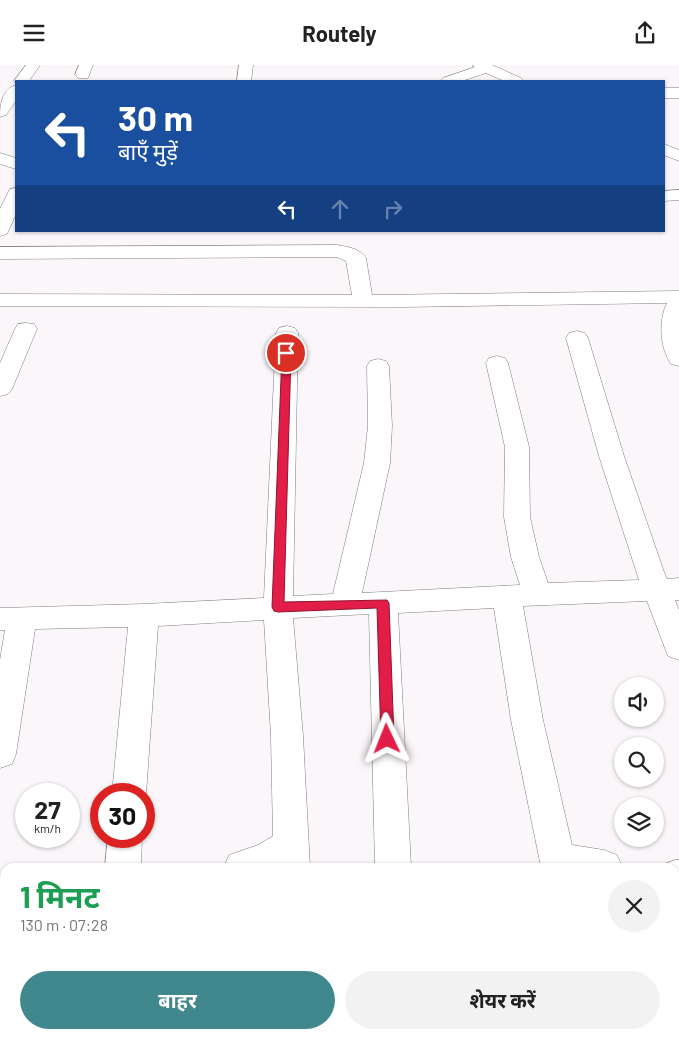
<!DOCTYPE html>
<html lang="hi">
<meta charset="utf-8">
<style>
:root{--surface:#fff;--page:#f2f2f2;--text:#222;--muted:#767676;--accent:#40888e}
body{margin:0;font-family:Barlow,"Noto Sans Devanagari",sans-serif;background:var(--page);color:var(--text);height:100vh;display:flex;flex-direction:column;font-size:19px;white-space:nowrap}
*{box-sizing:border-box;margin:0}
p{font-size:16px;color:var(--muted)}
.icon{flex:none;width:28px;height:28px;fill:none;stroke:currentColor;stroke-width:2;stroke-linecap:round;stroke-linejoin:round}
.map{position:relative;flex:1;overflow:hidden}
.sheet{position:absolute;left:0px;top:798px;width:680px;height:176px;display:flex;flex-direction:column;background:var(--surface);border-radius:15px 15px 0 0;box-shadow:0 1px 4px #0004}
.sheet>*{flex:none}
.hud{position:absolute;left:15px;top:15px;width:650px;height:152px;border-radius:0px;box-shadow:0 1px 4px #0004;background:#1a4fa0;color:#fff;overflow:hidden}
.controls{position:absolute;left:614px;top:612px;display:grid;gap:10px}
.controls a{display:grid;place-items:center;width:50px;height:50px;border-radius:50%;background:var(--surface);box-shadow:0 1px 4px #0004;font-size:25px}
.speed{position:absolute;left:15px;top:718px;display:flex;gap:10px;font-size:25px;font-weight:700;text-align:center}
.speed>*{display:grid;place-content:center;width:65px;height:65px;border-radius:50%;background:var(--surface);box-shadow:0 1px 4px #0004;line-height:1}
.speed small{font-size:12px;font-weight:400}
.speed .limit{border:8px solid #d22;background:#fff;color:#111}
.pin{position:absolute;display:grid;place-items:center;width:42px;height:42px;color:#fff;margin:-21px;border:2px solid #fff;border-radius:50%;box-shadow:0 1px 5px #0007}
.me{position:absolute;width:55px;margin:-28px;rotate:358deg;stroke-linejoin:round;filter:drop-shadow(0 0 4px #0008)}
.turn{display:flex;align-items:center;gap:18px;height:105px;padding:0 20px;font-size:22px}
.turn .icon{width:65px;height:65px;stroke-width:2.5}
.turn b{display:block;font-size:35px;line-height:42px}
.lanes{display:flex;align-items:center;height:48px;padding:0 20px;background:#0003;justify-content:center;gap:25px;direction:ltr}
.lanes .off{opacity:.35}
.round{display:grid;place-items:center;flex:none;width:52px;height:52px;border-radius:26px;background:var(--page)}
.summary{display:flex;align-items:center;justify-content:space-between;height:85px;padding:0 20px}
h1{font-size:30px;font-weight:700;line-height:38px;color:#1e9e55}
.cta{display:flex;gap:10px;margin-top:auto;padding:10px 20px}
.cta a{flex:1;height:58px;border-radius:30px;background:var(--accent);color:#fff;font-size:20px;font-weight:700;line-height:58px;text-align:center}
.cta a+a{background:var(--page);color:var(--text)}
header{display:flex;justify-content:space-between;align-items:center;height:65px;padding:0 20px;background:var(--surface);font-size:22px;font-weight:700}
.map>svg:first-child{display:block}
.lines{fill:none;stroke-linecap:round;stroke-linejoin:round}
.minor-casing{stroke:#7f7d7f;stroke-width:1}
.tertiary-casing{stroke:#7f7d7f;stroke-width:1}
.minor{fill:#fff;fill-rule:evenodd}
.tertiary{fill:#fff;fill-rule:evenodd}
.route{fill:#e11d48;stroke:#92132f}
</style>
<header><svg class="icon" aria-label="menu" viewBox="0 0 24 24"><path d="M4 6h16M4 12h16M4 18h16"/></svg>Routely<svg class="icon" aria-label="share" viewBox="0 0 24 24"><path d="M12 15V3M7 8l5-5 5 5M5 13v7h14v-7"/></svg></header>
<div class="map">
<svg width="679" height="973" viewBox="0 0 679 973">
<rect width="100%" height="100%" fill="#faf6f9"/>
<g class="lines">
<defs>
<g id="minor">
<path d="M26,0H40L29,16H16V19L14,16Z"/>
<path d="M79,0H93L88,13H78L75,10Z"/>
<path d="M239,0H253L251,16H237Z"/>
<path d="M481,0H492L494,3L492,6L462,16H440L443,13Z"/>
<path d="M16,20V36L6,50L0,52C0,39 2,24 16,20Z"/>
<rect x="664" y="23" width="15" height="10"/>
<path d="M0,88L16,93V104L0,99Z"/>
<path d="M16,123V149L7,169L0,171V144L10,124Z"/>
<path d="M679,125V135L664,136V126Z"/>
<path d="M337,180C348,182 359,183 366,193L372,230L679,226V301L671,299C660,283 658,256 667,238L402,242L0,241V229L352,230L346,196L337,192L0,194V182Z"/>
<path d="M26,258L34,259L37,264L12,324L8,329L0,331V298L15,264L18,259Z"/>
<path d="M287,261L295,263L298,268L293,531L333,529L364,398L368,361L367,301L370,296L378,294L386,296L389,301L392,361L390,398L362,528L520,520L511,492L504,452L505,382L486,298L489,293L497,291L505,293L508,298L529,382L530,452L539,492L548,518L639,515L599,391L566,273L569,268L577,266L585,268L588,273L624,391L664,507L667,514L679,513V535H675L679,545V595L668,591L647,536L523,541L543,655L572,780L604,785L617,790L622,802H541L511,655L494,543L398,548L411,802H375L369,549L293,553L303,671L310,802H224L229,790L258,780L273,771L271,671L264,555L158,561L146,729L144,734V729H112L128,562L35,564L16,689L12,699L0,703V595L5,565H0V543L144,539L264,533L276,268L279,263Z"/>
<path d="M108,771H142L141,802H105Z"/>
<path d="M675,795H679V829H675V802H661L662,800Z"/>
<rect x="88" y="969" width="40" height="4"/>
<path d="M264,969H304L303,973H263Z"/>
<rect x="384" y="969" width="40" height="4"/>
<path d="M568,969H608L609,973H569Z"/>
</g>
<g id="tertiary">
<path d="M473,0H492L521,13L524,16H504L475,3Z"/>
<path d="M664,79L679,85V96L664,90Z"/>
</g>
</defs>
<!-- minor casing -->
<use href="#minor" class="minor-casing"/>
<!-- tertiary casing -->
<use href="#tertiary" class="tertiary-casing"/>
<!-- minor -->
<use href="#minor" class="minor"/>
<!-- tertiary -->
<use href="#tertiary" class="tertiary"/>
</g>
<!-- route -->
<path class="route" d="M286,285L291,288L284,537L387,535L389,538L394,674L392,678L387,680L383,678L381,674L377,543L278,547L274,546L272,542L282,288Z"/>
</svg>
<div class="controls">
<a><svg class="icon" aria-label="sound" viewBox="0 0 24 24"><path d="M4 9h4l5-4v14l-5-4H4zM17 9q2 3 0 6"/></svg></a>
<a><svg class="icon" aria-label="search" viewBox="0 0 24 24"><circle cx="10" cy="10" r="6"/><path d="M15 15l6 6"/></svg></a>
<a><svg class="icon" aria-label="layers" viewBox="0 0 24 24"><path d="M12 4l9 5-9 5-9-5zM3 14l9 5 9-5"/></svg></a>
</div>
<div class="speed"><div>27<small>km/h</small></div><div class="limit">30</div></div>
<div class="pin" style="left:286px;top:288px;background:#d93025"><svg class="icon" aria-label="arrive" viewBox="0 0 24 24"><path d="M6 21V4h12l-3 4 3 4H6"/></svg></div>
<svg class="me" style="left:387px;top:674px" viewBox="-20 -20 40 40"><path d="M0-17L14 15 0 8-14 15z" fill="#e11d48" stroke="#fff" stroke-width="4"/></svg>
<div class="hud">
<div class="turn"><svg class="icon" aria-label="left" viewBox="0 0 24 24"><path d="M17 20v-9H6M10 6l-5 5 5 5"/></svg><div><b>30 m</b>बाएँ मुड़ें</div></div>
<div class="lanes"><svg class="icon" aria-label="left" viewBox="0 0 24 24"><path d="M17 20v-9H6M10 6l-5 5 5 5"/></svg><svg class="icon off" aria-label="ahead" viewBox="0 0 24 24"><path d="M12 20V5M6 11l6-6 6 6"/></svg><svg class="icon off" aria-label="right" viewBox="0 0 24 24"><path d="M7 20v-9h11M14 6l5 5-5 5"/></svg></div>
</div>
<section class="sheet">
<div class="summary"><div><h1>1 मिनट</h1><p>130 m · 07:28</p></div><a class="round"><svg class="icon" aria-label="close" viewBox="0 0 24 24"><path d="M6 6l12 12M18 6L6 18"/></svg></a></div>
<div class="cta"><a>बाहर</a><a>शेयर करें</a></div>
</section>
</div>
